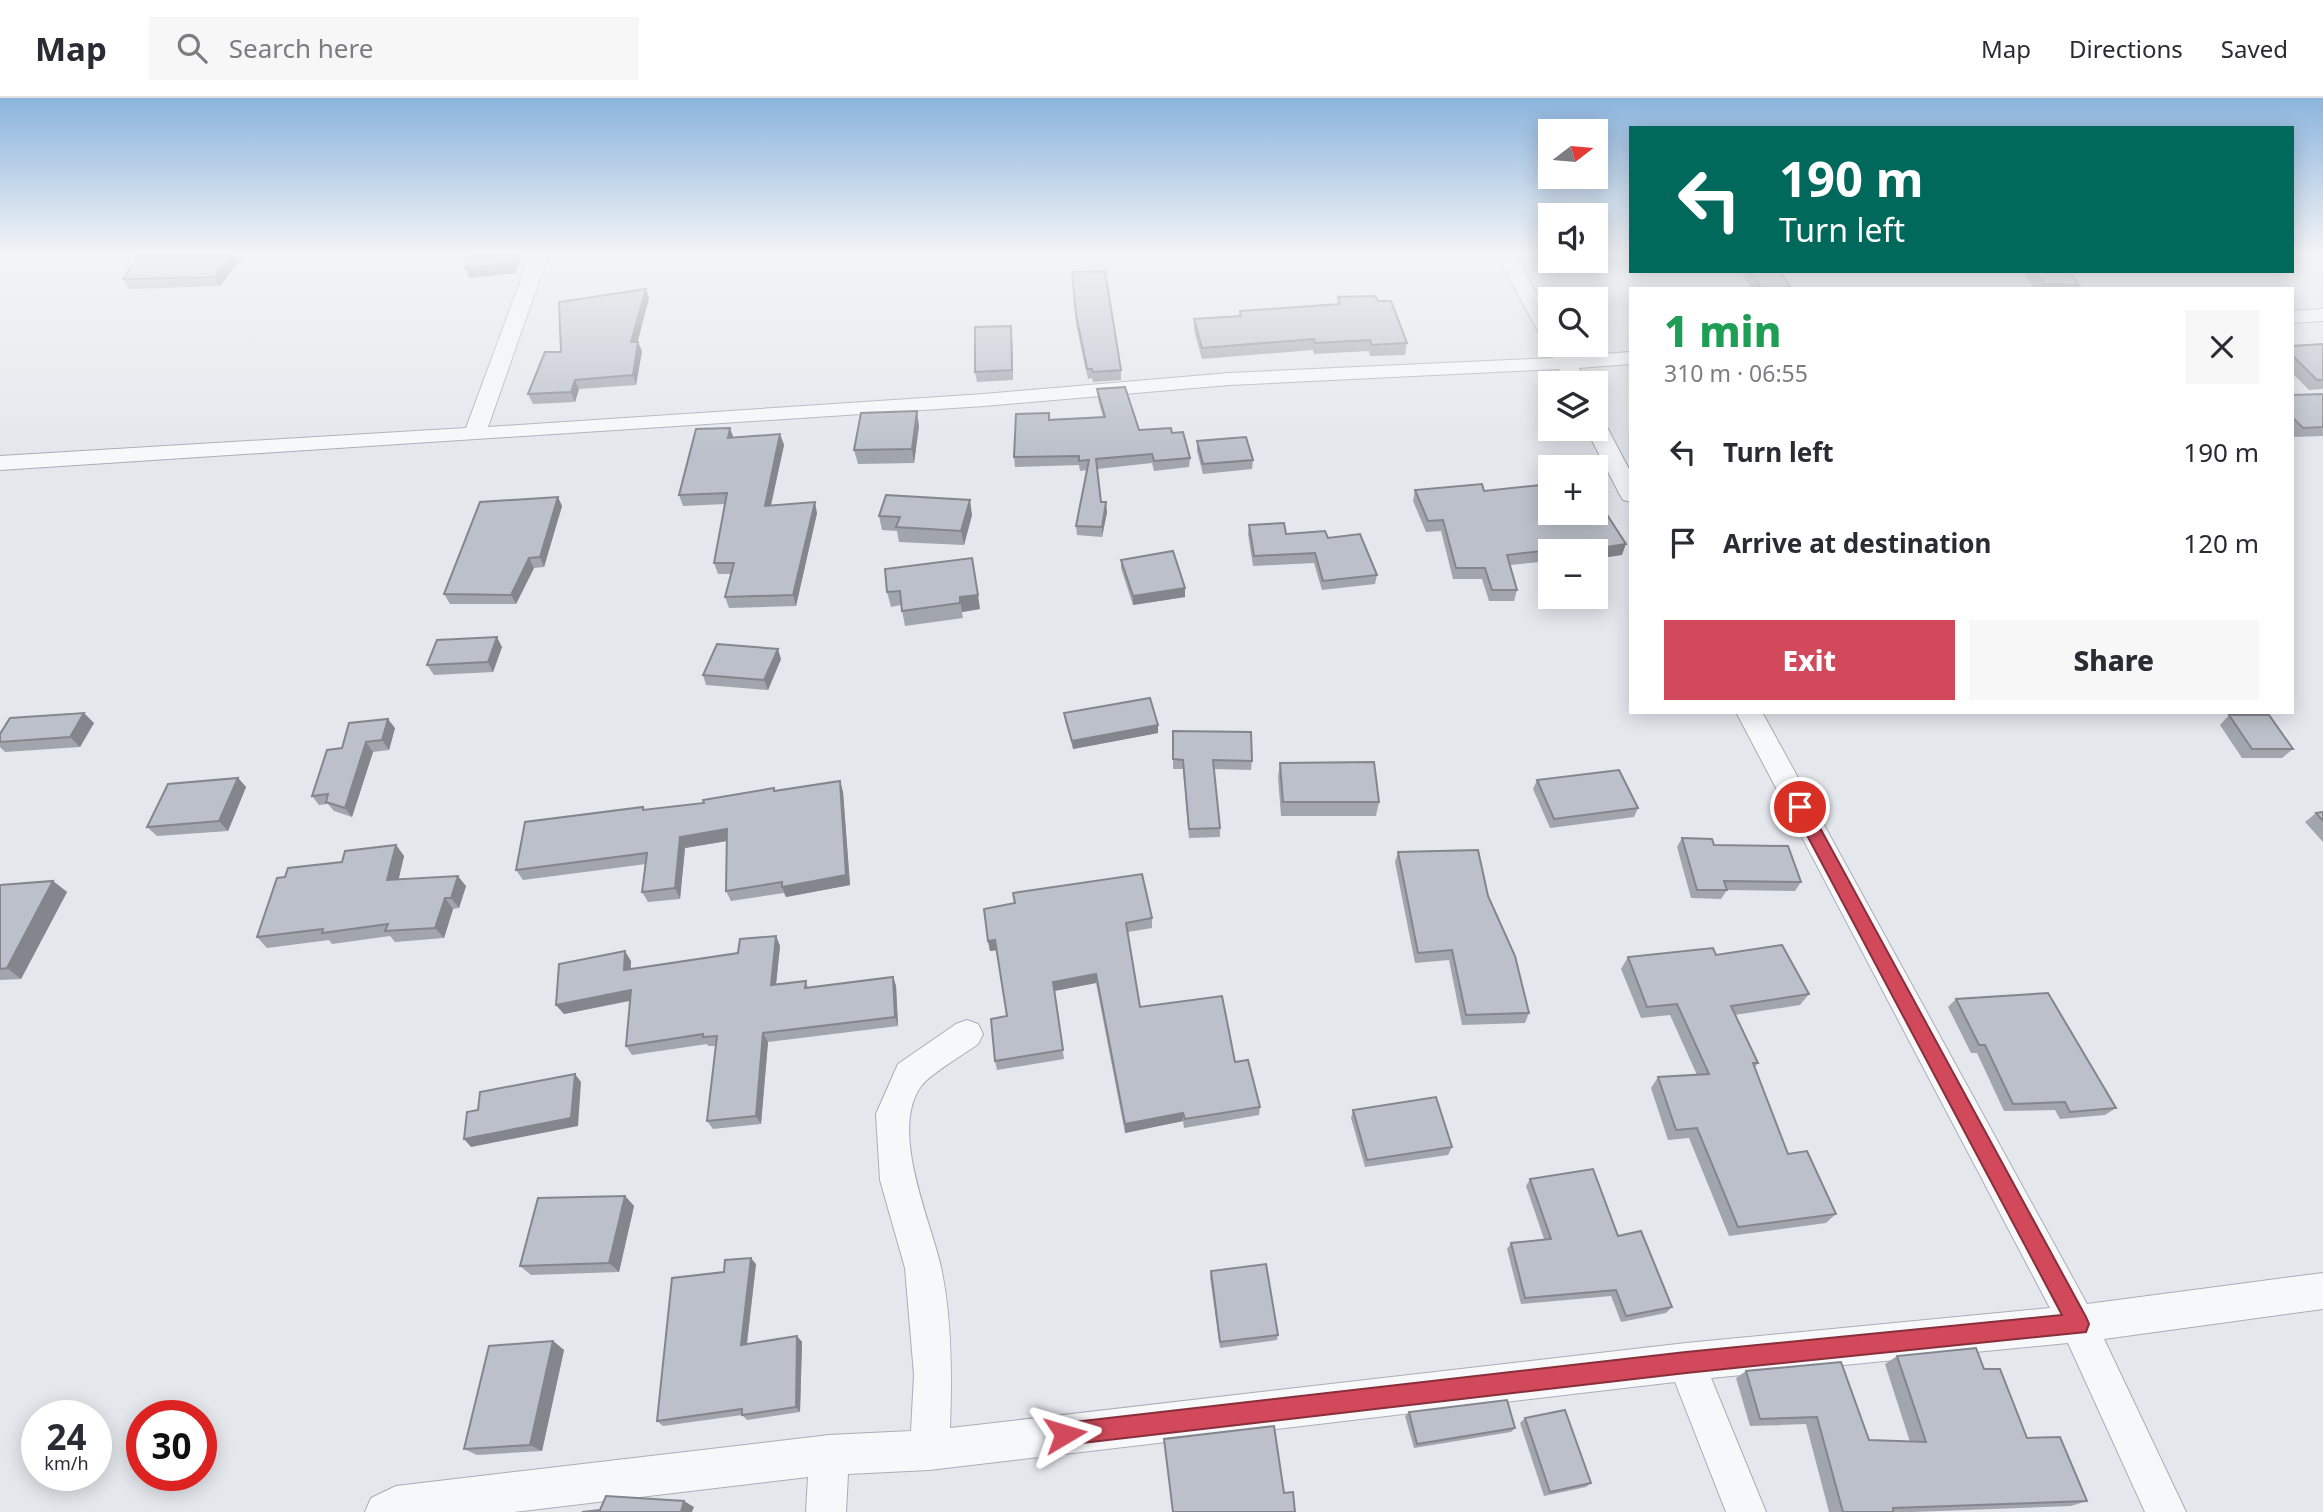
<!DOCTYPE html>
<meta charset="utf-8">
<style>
:root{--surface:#fff;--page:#f7f7f7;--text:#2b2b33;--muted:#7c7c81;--line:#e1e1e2;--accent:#d1495b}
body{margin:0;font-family:"Noto Sans",sans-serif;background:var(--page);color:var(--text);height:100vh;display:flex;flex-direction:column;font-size:26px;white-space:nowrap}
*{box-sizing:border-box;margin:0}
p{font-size:23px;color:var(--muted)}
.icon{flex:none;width:38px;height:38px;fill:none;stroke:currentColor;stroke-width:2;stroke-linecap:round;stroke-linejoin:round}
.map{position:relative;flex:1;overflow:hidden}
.sheet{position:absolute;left:1629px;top:189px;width:665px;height:427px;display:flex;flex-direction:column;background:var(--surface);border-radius:0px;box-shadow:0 4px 18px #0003}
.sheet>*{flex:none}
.hud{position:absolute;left:1629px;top:28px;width:665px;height:147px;border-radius:0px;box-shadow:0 4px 18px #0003;background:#00695c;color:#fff;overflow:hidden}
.needle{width:46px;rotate:74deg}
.tools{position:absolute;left:1538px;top:21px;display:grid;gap:14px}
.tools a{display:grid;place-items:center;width:70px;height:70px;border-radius:0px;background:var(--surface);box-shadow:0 4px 18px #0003;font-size:35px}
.speed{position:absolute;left:21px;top:1302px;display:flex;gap:14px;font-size:35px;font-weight:700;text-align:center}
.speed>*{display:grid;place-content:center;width:91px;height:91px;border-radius:50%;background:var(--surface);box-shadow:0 4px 18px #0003;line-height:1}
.speed small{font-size:18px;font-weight:400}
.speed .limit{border:10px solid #d22;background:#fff;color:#111}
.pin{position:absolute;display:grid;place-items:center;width:60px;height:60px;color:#fff;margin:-30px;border:4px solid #fff;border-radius:50%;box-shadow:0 2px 7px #0007}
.me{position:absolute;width:77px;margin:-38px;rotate:83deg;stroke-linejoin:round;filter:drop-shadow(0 0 5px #0008)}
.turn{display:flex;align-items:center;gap:24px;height:147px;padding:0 35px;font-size:32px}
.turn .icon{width:91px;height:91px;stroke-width:2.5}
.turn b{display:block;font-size:49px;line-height:60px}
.round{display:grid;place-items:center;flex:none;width:74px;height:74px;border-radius:0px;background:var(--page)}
.headline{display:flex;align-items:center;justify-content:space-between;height:119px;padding:0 35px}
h1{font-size:42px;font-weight:800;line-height:52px;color:#1e9e55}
.button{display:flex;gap:14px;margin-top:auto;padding:14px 35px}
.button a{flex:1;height:80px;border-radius:0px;background:var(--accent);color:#fff;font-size:28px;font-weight:800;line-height:80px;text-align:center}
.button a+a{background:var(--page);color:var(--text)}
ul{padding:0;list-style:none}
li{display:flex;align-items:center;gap:21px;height:91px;padding:0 35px}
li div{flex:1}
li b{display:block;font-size:26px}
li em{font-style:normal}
header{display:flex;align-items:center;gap:42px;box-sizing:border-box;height:98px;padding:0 35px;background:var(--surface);border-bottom:2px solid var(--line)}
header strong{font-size:33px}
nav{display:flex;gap:38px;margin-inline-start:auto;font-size:24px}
.search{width:490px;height:63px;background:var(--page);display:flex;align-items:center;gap:18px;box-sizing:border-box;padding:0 24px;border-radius:0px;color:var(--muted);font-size:26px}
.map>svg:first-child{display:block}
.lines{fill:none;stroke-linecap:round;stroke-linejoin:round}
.minor-casing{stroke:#a9aeb7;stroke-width:2}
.minor{fill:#f7f8fa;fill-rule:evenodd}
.wall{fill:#a1a5ae}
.shaded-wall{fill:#83868d}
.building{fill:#bbc0ca;stroke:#83868d;stroke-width:2}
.route{fill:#d1495b;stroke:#882f3b;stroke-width:2}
</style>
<header>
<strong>Map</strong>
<div class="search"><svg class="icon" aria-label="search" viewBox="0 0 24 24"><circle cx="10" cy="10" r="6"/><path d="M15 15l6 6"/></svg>Search here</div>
<nav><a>Map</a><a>Directions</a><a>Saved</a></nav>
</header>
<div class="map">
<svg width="2323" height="1414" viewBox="0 0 2323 1414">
<rect width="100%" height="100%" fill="#e4e7ec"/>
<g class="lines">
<defs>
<g id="minor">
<path d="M530,157H548L488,329L984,296L1229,275L1553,260L1547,249L1550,245L1566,247L1572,258L1631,254V266L1579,270L1586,285H1566L1559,271L1229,287L984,308L0,372V358L466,330Z"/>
<path d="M1497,157H1515L1550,220V243L1540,237Z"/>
<path d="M2323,211V223L2292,225V213Z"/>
<path d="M1596,323L1607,329L1631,375V404L1623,402L1620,397L1586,331H1596Z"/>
<path d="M1736,614H1762L2087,1206L2323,1175V1211L2104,1241L2186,1414H2145L2068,1245L1711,1280L1766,1414H1726L1675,1284L929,1372L848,1376L846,1414H806L808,1379L514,1414H365L371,1400L396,1388L829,1337L911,1333L914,1277L905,1170L880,1082L876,1016L898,966L956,926L967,922L978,926L983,936L978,946C963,957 933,974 922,987C888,1031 931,1123 941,1169C952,1221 952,1278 950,1330L1686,1245L2050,1210Z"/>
</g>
</defs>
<!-- minor casing -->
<use href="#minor" class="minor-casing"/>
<!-- minor -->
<use href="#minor" class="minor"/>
</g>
<!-- wall -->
<g class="wall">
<path d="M244,157L220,188L129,191L123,181Z"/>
<path d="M452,157H522L516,175L469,180L465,170L468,158L453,159Z"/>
<path d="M1740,173H1780L1792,191H1752Z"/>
<path d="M2024,173H2069L2079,187L2077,191H2035L2023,175Z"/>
<path d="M1072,174L1121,272V282L1093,284L1092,280L1088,281L1076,226Z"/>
<path d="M646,191L649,200L637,244L642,253L636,287L579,291L575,304L533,306L528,296L561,254Z"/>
<path d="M1338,199L1378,203L1407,245L1405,257L1370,258L1369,253L1314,256L1313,252L1202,261L1194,233V221L1239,218L1240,213L1337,206Z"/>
<path d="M1012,237L1013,282L977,284L975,274Z"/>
<path d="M2323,246V291L2309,292L2292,275V248Z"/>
<path d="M1097,291L1139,332L1172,335L1190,360L1189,369L1154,373L1152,365L1097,371L1101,404L1107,414L1102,439L1077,437L1076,428L1088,372L1080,373L1079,367L1015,369L1014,359L1050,321L1103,319L1098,301Z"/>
<path d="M2323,296V338L2295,339L2292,337V297Z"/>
<path d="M919,328L914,365L858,366L854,352Z"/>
<path d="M780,336L784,347L771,408L817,415L796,508L729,510L725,499L731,476H718L714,465L725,406L683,408L679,397L733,339Z"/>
<path d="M1197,343L1253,362L1252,371L1203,376L1197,353Z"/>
<path d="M1596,391L1606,408L1604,412L1622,457L1596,453H1550V463L1510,467L1517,492L1514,503H1489L1482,481H1453L1441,433L1426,434L1413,403L1415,392L1484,393Z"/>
<path d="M562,408L544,469L534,470L516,506H450L444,496Z"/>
<path d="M972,417L964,447L899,444L897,433L882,432L879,418Z"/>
<path d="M1249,427L1286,436L1328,440L1377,477L1375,486L1322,492L1314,465L1253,468L1248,436Z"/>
<path d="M1121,462L1185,490V499L1133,507L1121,470Z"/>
<path d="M885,471L980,511L962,514L963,520L905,528L901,507L891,509L887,494Z"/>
<path d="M502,549L493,574L434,577L427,567Z"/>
<path d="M781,561L768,592L706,587L703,577Z"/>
<path d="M1064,615L1158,627V635L1073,651L1065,623Z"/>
<path d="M2229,617L2293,651L2282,660H2242L2220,627Z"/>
<path d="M94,625L80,649L5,654L0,649V636Z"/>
<path d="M395,630L389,652L373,654L352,719L334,713L328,706L319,707L312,698L342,650Z"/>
<path d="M1173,633L1252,663L1251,672L1214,671L1220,730V739L1189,740L1183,671H1173Z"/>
<path d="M1280,665L1379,704L1376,718H1281L1278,679Z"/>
<path d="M238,680L246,689L228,733L157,738L147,729Z"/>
<path d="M1537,682L1638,710L1634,719L1550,730L1533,691Z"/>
<path d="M840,683L843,694L850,787L786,799L784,795L731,803L726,793L727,743L685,750L680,801L648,804L642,794L646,766L523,782L516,772L645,712L704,705L774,690L775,693Z"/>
<path d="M2323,714V744L2305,724L2316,715Z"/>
<path d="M1682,740L1714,747L1801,784L1795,793L1727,792L1721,801L1691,800L1677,749Z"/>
<path d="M396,747L404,758L398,782L466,788L459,810L453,811L444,840L395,844L390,838L332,846L329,842L267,850L257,839L285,779L342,764Z"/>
<path d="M1398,754L1488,798L1529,915L1525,925L1462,927L1449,862L1415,865L1395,764Z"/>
<path d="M53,783L67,794L21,881L0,882V787Z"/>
<path d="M1152,820V830L1128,834L1140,909L1235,964L1260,1009L1259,1017L1184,1030L1183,1023L1125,1035L1096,885L1054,893L1064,961L997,972L995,963L1007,918L997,852L990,853L988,843Z"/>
<path d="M776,838L780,848L776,886L806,883L808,890L893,879L896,888L898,928L768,944L761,1026L713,1031L707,1023L716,948H708L707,946L632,957L626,948L630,903L564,916L556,907L631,863V871L738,855Z"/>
<path d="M1716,857L1809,896L1800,907L1735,917L1758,965L1755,969L1788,1056L1836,1116L1826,1125L1729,1138L1689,1040L1668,1042L1651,990L1658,979L1697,977L1670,917L1641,920L1621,871L1628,859Z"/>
<path d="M1956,901L2116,1010L2105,1017L2060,1021L2055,1012L2004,1013L1977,955H1971L1948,909Z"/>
<path d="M1353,1012L1452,1049L1448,1057L1365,1069L1351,1020Z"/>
<path d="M1530,1081L1618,1138L1672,1209L1666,1215L1621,1224L1611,1198L1521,1206L1507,1151L1511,1145L1544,1141L1526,1088Z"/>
<path d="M625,1098L634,1108L619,1174L531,1177L520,1168Z"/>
<path d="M756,1166L747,1246L797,1238L802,1244L800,1314L747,1322L742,1317L663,1328L657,1323L724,1174Z"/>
<path d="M1211,1173L1278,1237L1277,1242L1220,1250L1210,1179Z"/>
<path d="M553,1243L564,1252L542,1353L477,1357L464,1351Z"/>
<path d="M1897,1258L1984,1271L2027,1340L2087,1403L2071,1408L1913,1414H1829L1806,1326L1750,1328L1736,1280L1746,1273L1869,1342L1910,1344L1885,1266Z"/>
<path d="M1409,1314L1515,1330L1511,1334L1414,1350L1405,1318Z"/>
<path d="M1525,1320L1591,1385L1586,1389L1544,1398L1520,1325Z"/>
</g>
<!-- shaded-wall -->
<g class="shaded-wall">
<path d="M231,157H244L220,188L214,179Z"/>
<path d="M515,157H522L516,175L469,180L465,170Z"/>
<path d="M646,191L649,200L635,254L631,244Z"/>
<path d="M1011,228L1012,237L1013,282L1012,272Z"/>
<path d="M638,244L642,253L636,287L633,277Z"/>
<path d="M575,282L579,291L575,304L571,294Z"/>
<path d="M917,313L919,328L914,365L912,351Z"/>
<path d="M730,330L734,341L728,340Z"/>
<path d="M780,336L784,347L768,419L765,408Z"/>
<path d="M558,399L562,408L544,469L540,459Z"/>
<path d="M970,402L972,417L964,447L961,433Z"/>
<path d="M815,404L817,415L796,508L793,497Z"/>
<path d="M1106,404L1107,414L1102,439V429Z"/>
<path d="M1626,446L1622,457L1596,461V453H1580Z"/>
<path d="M529,460L534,470L516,506L511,497Z"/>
<path d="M1185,490V499L1133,507V498Z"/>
<path d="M978,497L980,511L962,514L960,499Z"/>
<path d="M497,539L502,549L493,574L488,564Z"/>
<path d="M778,551L781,561L768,592L764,582Z"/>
<path d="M84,615L94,625L80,649L70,639Z"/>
<path d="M388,621L395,630L389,652L382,642Z"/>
<path d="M1158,627V635L1073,651L1072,643Z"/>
<path d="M366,644L373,654L352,719L345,710Z"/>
<path d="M238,680L246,689L228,733L219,723Z"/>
<path d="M840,683L843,694L850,787L786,799L782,789Z"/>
<path d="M727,731L732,742L685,750L680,801L675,790L680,739Z"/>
<path d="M396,747L404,758L396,793L387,782Z"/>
<path d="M458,778L466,788L459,810L451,800Z"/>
<path d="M53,783L67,794L21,881L7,870Z"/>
<path d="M445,800L453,811L444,840L435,830Z"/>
<path d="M776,838L780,848L775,896L771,887Z"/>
<path d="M995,842L997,852L990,853L988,843Z"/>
<path d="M625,853L631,863L630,881L624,872Z"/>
<path d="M1096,876V885L1054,893L1053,884Z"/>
<path d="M893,879L896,888L898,928L895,919Z"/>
<path d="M631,892L637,901L564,916L556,907Z"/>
<path d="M763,935L768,944L761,1026L756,1018Z"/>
<path d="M575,976L581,984L578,1028L471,1049L464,1041Z"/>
<path d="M1183,1015V1023L1125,1035V1026Z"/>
<path d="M625,1098L634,1108L619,1174L609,1165Z"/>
<path d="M751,1160L756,1166L746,1252L741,1247Z"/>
<path d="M797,1238L802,1244L800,1314L796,1309Z"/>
<path d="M553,1243L564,1252L542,1353L530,1347Z"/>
<path d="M684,1403L694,1409L692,1414H681Z"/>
</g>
<!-- building -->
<g class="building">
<path d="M139,157H231L214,179L123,181Z"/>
<path d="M468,157H515L512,165L465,170Z"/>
<path d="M1105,173L1121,272L1093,274L1092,271H1087L1076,216L1072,174Z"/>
<path d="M1750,173H1780L1792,191H1762Z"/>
<path d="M2034,173H2069L2079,187L2045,186Z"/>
<path d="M646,191L631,244H638L633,277L575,282L571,294L528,296L545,254H561L559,204Z"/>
<path d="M1375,198L1378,203H1391L1407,245L1372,247L1370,242L1315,245L1314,241L1202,250L1194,221L1241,218L1240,213L1340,206L1338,199Z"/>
<path d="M1011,228L1012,272L975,274V229Z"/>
<path d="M2323,246V282H2317L2292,257V248Z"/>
<path d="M1125,289L1139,332L1171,330L1172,335L1183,334L1190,360L1154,363L1152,356L1096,361L1101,404H1106L1102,429L1076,428L1089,362L1079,363V358L1014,359L1016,316L1049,315V322L1105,319L1097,291Z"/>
<path d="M2323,296V329L2303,330L2292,319V297Z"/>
<path d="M917,313L912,351L854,352L861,315Z"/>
<path d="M730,330L728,340L780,336L765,408L815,404L793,497L725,499L734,465H714L727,395L679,397L696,331Z"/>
<path d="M1246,339L1253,362L1203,366L1197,343Z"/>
<path d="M1482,386L1484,393L1550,386V415H1596V391L1606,408L1602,409L1626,446L1580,453L1578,449L1507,457L1517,492H1492L1485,470H1456L1443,422L1428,423L1415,392Z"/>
<path d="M886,397L970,402L961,433L896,429L900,419L879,418Z"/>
<path d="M558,399L540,459L529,460L511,497L444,496L480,404Z"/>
<path d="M1284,425L1286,436L1325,433L1328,440L1360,436L1377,477L1323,483L1315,455L1254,458L1249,427Z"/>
<path d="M1173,453L1185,490L1133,498L1121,462Z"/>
<path d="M972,460L978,497L960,499V505L902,513L900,493L887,494L885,471Z"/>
<path d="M497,539L488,564L427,567L437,542Z"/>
<path d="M717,546L778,551L764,582L703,577Z"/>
<path d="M1150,600L1158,627L1072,643L1064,615Z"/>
<path d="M84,615L70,639L0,644V636L10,620Z"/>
<path d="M2229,617H2269L2293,651H2252Z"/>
<path d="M388,621L382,642L366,644L345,710L326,704L328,696L312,698L327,652L342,650L349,625Z"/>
<path d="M1173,633L1251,634L1252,663L1213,662L1220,730L1189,731L1183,662L1173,661Z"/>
<path d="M1374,664L1379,704H1283L1280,665Z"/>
<path d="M1619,672L1638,710L1554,721L1537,682Z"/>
<path d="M238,680L219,723L147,729L168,686Z"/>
<path d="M840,683L846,777L782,789V784L726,793L727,731L680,739L675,790L642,794L647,755L516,772L525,724L643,709V712L704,705L703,702L774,690V693Z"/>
<path d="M2323,714V723L2316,715Z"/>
<path d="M1682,740L1712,741L1714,747L1788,748L1801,784L1724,783L1727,792H1697Z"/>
<path d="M396,747L387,782L458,778L451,800H445L435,830L385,833L388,826L322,835L323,831L257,839L277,780L285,779L288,770L342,764L345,753Z"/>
<path d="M1478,752L1488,798L1515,858L1529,915L1466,917L1452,852L1418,855L1398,754Z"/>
<path d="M1142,776L1152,820L1126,825L1140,909L1222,898L1235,964L1248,962L1260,1009L1185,1021L1183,1015L1125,1026L1096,876L1053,884L1063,952L995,963L991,921L1007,918L995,842L988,843L984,811L1015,805L1013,795Z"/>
<path d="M53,783L7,870L0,871V787Z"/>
<path d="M776,838L771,887L806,883L805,890L893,879L895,919L763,935L756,1018L707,1023L717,938L703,939V936L626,948L631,892L556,907L559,866L625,853L624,872L738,855L740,841Z"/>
<path d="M1782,847L1809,896L1731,908L1758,965H1753L1788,1056L1807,1053L1836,1116L1738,1129L1697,1030L1676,1032L1658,979L1709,976L1677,906L1647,909L1628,859L1713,850L1716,857Z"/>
<path d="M2048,895L2116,1010L2070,1014L2065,1004L2013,1006L1985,947H1979L1956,901Z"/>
<path d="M575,976L571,1020L464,1041L467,1014L478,1012L480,994Z"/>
<path d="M1436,999L1452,1049L1367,1062L1353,1012Z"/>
<path d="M1593,1071L1618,1138L1641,1133L1672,1209L1626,1218L1616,1192L1525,1200L1511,1145L1551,1141L1530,1081Z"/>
<path d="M625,1098L609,1165L520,1168L538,1100Z"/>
<path d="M751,1160L741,1247L797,1238L796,1309L742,1317V1311L657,1323L672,1180L724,1174L725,1162Z"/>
<path d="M1266,1166L1278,1237L1220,1244L1211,1173Z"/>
<path d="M553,1243L530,1347L464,1351L489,1248Z"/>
<path d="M1976,1250L1984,1271H2000L2027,1340L2060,1339L2087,1403L1893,1410V1414H1843L1817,1319L1760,1321L1746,1273L1841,1264L1869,1342L1926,1344L1897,1258Z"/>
<path d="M1507,1302L1515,1330L1417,1346L1409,1314Z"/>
<path d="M1565,1312L1591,1385L1550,1394L1525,1320Z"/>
<path d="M1274,1328L1284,1395L1293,1394L1295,1414H1173L1164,1341Z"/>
<path d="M606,1398L684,1403L681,1414H582L600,1412Z"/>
</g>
<!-- sky -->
<linearGradient id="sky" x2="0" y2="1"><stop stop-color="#8bb4dd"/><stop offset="0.44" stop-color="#f3f4f6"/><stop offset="1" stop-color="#f3f4f6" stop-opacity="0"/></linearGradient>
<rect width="2323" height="355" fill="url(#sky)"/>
<!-- route -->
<path class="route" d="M1800,702L1806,704L2086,1219L2089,1226L2086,1234L1686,1275L1065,1347L1057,1344L1053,1336L1057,1328L1065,1325L1686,1254L2062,1217L1792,709Z"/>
</svg>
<div class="tools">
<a><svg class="needle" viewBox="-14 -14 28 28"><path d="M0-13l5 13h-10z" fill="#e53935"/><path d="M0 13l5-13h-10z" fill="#7c7c81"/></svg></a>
<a><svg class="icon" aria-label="sound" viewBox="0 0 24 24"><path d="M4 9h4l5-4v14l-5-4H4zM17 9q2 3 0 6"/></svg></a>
<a><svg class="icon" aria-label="search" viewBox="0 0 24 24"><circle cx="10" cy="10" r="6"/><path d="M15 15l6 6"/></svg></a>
<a><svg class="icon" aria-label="layers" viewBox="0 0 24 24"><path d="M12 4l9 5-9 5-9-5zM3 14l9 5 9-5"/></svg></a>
<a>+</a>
<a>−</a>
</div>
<div class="speed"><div>24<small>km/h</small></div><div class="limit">30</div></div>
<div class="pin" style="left:1800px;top:709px;background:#d93025"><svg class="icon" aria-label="arrive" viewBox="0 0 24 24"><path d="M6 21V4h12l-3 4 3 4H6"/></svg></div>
<svg class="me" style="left:1065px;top:1336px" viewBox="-20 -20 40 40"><path d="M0-17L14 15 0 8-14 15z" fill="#d1495b" stroke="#fff" stroke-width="4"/></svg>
<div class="hud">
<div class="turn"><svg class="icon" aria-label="left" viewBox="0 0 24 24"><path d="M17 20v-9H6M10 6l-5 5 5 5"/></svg><div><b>190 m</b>Turn left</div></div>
</div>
<section class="sheet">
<div class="headline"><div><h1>1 min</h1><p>310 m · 06:55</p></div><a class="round"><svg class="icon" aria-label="close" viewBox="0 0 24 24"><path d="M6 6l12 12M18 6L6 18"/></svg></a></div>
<ul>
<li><svg class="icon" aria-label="left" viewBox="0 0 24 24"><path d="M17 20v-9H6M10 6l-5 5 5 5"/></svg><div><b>Turn left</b></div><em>190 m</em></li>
<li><svg class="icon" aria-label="arrive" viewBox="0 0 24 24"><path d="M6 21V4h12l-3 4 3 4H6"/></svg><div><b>Arrive at destination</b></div><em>120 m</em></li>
</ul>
<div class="button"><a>Exit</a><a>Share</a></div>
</section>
</div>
